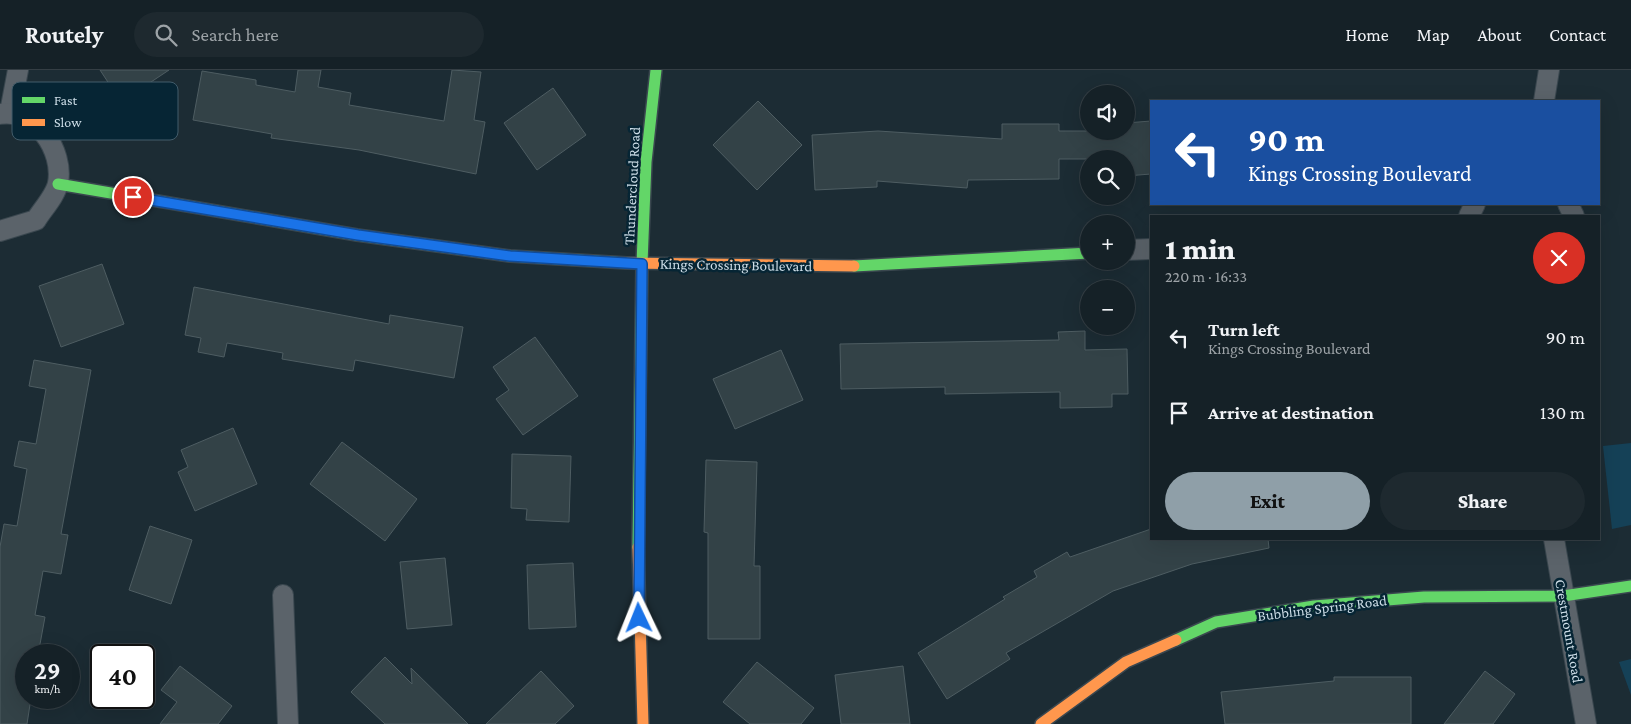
<!DOCTYPE html>
<meta charset="utf-8">
<style>
:root{--surface:#152127;--page:#1e292f;--text:#f1f3f6;--muted:#9da3a7;--line:#343e44;--accent:#8f9fa8}
body{margin:0;font-family:"Crimson Pro",serif;background:var(--page);color:var(--text);height:100vh;display:flex;flex-direction:column;font-size:19px;white-space:nowrap}
*{box-sizing:border-box;margin:0}
p{font-size:16px;color:var(--muted)}
.icon{flex:none;width:28px;height:28px;fill:none;stroke:currentColor;stroke-width:2;stroke-linecap:round;stroke-linejoin:round}
.map{position:relative;flex:1;overflow:hidden}
.sheet{position:absolute;left:1150px;top:145px;width:450px;height:325px;display:flex;flex-direction:column;background:var(--surface);border-radius:0px;box-shadow:0 5px 20px #0002,0 0 0 1px var(--line)}
.sheet>*{flex:none}
.top-card{position:absolute;left:1150px;top:30px;width:450px;height:105px;border-radius:0px;box-shadow:0 5px 20px #0002,0 0 0 1px var(--line);background:#1a4fa0;color:#fff;overflow:hidden}
.buttons{position:absolute;left:1080px;top:15px;display:grid;gap:10px}
.buttons a{display:grid;place-items:center;width:55px;height:55px;border-radius:50%;background:var(--surface);box-shadow:0 5px 20px #0002,0 0 0 1px var(--line);font-size:25px}
.speed{position:absolute;left:15px;top:574px;display:flex;gap:10px;font-size:25px;font-weight:700;text-align:center}
.speed>*{display:grid;place-content:center;width:65px;height:65px;border-radius:50%;background:var(--surface);box-shadow:0 5px 20px #0002,0 0 0 1px var(--line);line-height:1}
.speed small{font-size:12px;font-weight:400}
.speed .limit{border:2px solid #111;border-radius:8px;background:#fff;color:#111}
.pin{position:absolute;display:grid;place-items:center;width:42px;height:42px;color:#fff;margin:-21px;border:2px solid #fff;border-radius:50%;box-shadow:0 1px 5px #0007}
.me{position:absolute;width:55px;margin:-28px;rotate:358deg;stroke-linejoin:round;filter:drop-shadow(0 0 4px #0008)}
.turn{display:flex;align-items:center;gap:18px;height:105px;padding:0 15px;font-size:22px}
.turn .icon{width:65px;height:65px;stroke-width:2.5}
.turn b{display:block;font-size:35px;line-height:42px}
.round{display:grid;place-items:center;flex:none;width:52px;height:52px;border-radius:26px;background:var(--page)}
.headline{display:flex;align-items:center;justify-content:space-between;height:85px;padding:0 15px}
h1{font-size:30px;font-weight:800;line-height:38px}
.cta{display:flex;gap:10px;margin-top:auto;padding:10px 15px}
.cta a{flex:1;height:58px;border-radius:30px;background:var(--accent);color:#111;font-size:20px;font-weight:800;line-height:58px;text-align:center}
.cta a+a{background:var(--page);color:var(--text)}
ul{padding:0;list-style:none}
li{display:flex;align-items:center;gap:15px;height:75px;padding:0 15px}
li div{flex:1}
li b{display:block;font-size:19px}
li em{font-style:normal}
header{display:flex;align-items:center;gap:30px;box-sizing:border-box;height:70px;padding:0 25px;background:var(--surface);border-bottom:1px solid var(--line)}
header strong{font-size:24px}
nav{display:flex;gap:28px;margin-inline-start:auto;font-size:18px}
.search{width:350px;height:45px;background:var(--page);display:flex;align-items:center;gap:12px;box-sizing:border-box;padding:0 18px;border-radius:28px;color:var(--muted);font-size:19px}
.map>svg:first-child{display:block}
.green{fill:#154157}
.building{fill:#334247;stroke:#4e5d62}
.lines{fill:none;stroke-linecap:round;stroke-linejoin:round}
.street-casing{stroke:#3a474f;stroke-width:22}
.fast-casing{stroke:#3a474f;stroke-width:14}
.slow-casing{stroke:#3a474f;stroke-width:14}
.street{stroke:#5b636a;stroke-width:20}
.fast{stroke:#63d668;stroke-width:11}
.slow{stroke:#ff974d;stroke-width:11}
.route-casing{stroke:#114b97;stroke-width:12}
.route{stroke:#1a73e8;stroke-width:9}
.labels{text-anchor:middle;dominant-baseline:central;stroke-width:5;stroke-linejoin:round;paint-order:stroke}
.street-label{font-size:15px;fill:#cddde7;stroke:#062534}
.key{fill:#062534;stroke:#425c6a;stroke-width:1}
.key-label{font-size:14px;fill:#cddde7}
</style>
<header>
<strong>Routely</strong>
<div class="search"><svg class="icon" aria-label="search" viewBox="0 0 24 24"><circle cx="10" cy="10" r="6"/><path d="M15 15l6 6"/></svg>Search here</div>
<nav><a>Home</a><a>Map</a><a>About</a><a>Contact</a></nav>
</header>
<div class="map">
<svg width="1631" height="654" viewBox="0 0 1631 654">
<rect width="100%" height="100%" fill="#1c2c34"/>
<!-- green -->
<g class="green">
<path d="M1631,373V455L1612,459L1603,376Z"/>
<path d="M1631,589V625L1619,592Z"/>
</g>
<!-- building -->
<g class="building">
<path d="M100,0H169L121,32Z"/>
<path d="M298,0H321L318,17L351,23L349,35L444,51L452,0L481,2L474,50L485,52L476,104L359,80L271,68L272,64L193,50L202,1L256,10V15L295,22Z"/>
<path d="M553,18L586,65L537,100L504,53Z"/>
<path d="M758,31L802,75L757,120L713,75Z"/>
<path d="M1151,51V104L1126,106V89H1059V109L968,110L967,118L877,111V117L815,120L812,65L878,61L1002,69V54H1059V61H1126V53Z"/>
<path d="M102,194L124,254L61,277L39,216Z"/>
<path d="M194,217L389,254L390,245L463,257L454,308L355,290L353,301L282,289L283,283L227,273L224,287L198,282L201,268L185,265Z"/>
<path d="M1085,261V280L1127,279L1128,324H1112V337L1060,338V322L945,324V317L841,319L840,274L1059,270L1058,262Z"/>
<path d="M535,267L578,326L523,365L496,329L509,320L493,297Z"/>
<path d="M781,280L803,330L735,359L713,309Z"/>
<path d="M34,290L91,300L61,464L68,465L61,504L43,501L35,545L45,547L38,585H26V628H31L27,654H0V477L4,454L17,456L27,399L14,396L19,371L36,374L46,319L29,316Z"/>
<path d="M233,358L257,414L195,441L178,402L188,397L181,380Z"/>
<path d="M342,372L417,429L385,471L310,414Z"/>
<path d="M512,384L571,386L569,452L526,450L527,439L511,438Z"/>
<path d="M706,390L757,392L754,496H760V569H708V463L704,462Z"/>
<path d="M150,456L192,470L171,534L129,520Z"/>
<path d="M1151,459V469H1268L1269,478L1192,494L1113,521L1006,583L1010,589L947,629L918,583L1005,529L1003,527L1037,507L1034,501L1067,482L1070,487Z"/>
<path d="M445,488L452,555L407,559L400,492Z"/>
<path d="M573,493L576,557L529,559L527,495Z"/>
<path d="M385,587L412,614L411,598L468,654H385L351,622Z"/>
<path d="M757,592L814,638L801,654H750L723,632Z"/>
<path d="M180,596L232,636L218,654H160L177,632L161,620Z"/>
<path d="M903,596L910,654H841L835,605Z"/>
<path d="M541,601L574,636L555,654H486Z"/>
<path d="M1485,601L1515,624L1493,654H1444Z"/>
<path d="M1334,607H1411V654H1225L1221,622L1334,611Z"/>
</g>
<g class="lines">
<defs>
<g id="street">
<path d="M1544,31L1549,0"/>
<path d="M10,42L18,0"/>
<path d="M0,44C36,38 64,81 58,113C56,125 42,140 36,150L0,161"/>
<path d="M1568,134L1574,146"/>
<path d="M1469,146L1475,134"/>
<path d="M1126,180L1151,179"/>
<path d="M1554,469L1586,654"/>
<path d="M283,525L288,654"/>
</g>
<g id="fast">
<path d="M58,114L357,165L510,186L627,193"/>
<path d="M854,196L1089,183"/>
<path d="M638,477L642,194L646,92L656,0"/>
<path d="M1176,570L1216,552L1314,536L1424,527L1563,526L1631,516"/>
</g>
<g id="slow">
<path d="M627,193L854,196"/>
<path d="M638,477L643,654"/>
<path d="M1041,654L1126,592L1176,570"/>
</g>
</defs>
<!-- street casing -->
<use href="#street" class="street-casing"/>
<!-- fast casing -->
<use href="#fast" class="fast-casing"/>
<!-- slow casing -->
<use href="#slow" class="slow-casing"/>
<!-- street -->
<use href="#street" class="street"/>
<!-- fast -->
<use href="#fast" class="fast"/>
<!-- slow -->
<use href="#slow" class="slow"/>
</g>
<g class="lines">
<defs>
<path id="route" d="M133,127L358,165L510,186L642,194L639,548"/>
</defs>
<!-- route casing -->
<use href="#route" class="route-casing"/>
<!-- route -->
<use href="#route" class="route"/>
</g>
<g class="labels">
<!-- street labels -->
<g class="street-label">
<text transform="translate(632 116) rotate(-87)">Thundercloud Road</text>
<text transform="translate(736 195) rotate(1)">Kings Crossing Boulevard</text>
<text transform="translate(1322 538) rotate(-7)">Bubbling Spring Road</text>
<text transform="translate(1569 561) rotate(80)">Crestmount Road</text>
</g>
</g>
<!-- legend -->
<rect x="12" y="12" width="166" height="58" rx="8" class="key"/>
<rect x="22" y="27" width="23" height="6" fill="#63d668"/>
<rect x="22" y="49" width="23" height="7" fill="#ff974d"/>
<g class="key-label">
<text x="54" y="35">Fast</text>
<text x="54" y="57">Slow</text>
</g>
</svg>
<div class="buttons">
<a><svg class="icon" aria-label="sound" viewBox="0 0 24 24"><path d="M4 9h4l5-4v14l-5-4H4zM17 9q2 3 0 6"/></svg></a>
<a><svg class="icon" aria-label="search" viewBox="0 0 24 24"><circle cx="10" cy="10" r="6"/><path d="M15 15l6 6"/></svg></a>
<a>+</a>
<a>−</a>
</div>
<div class="speed"><div>29<small>km/h</small></div><div class="limit">40</div></div>
<div class="pin" style="left:133px;top:127px;background:#d93025"><svg class="icon" aria-label="arrive" viewBox="0 0 24 24"><path d="M6 21V4h12l-3 4 3 4H6"/></svg></div>
<svg class="me" style="left:639px;top:548px" viewBox="-20 -20 40 40"><path d="M0-17L14 15 0 8-14 15z" fill="#1a73e8" stroke="#fff" stroke-width="4"/></svg>
<div class="top-card">
<div class="turn"><svg class="icon" aria-label="left" viewBox="0 0 24 24"><path d="M17 20v-9H6M10 6l-5 5 5 5"/></svg><div><b>90 m</b>Kings Crossing Boulevard</div></div>
</div>
<section class="sheet">
<div class="headline"><div><h1>1 min</h1><p>220 m · 16:33</p></div><a class="round" style="background:#d93025;color:#fff"><svg class="icon" aria-label="close" viewBox="0 0 24 24"><path d="M6 6l12 12M18 6L6 18"/></svg></a></div>
<ul>
<li><svg class="icon" aria-label="left" viewBox="0 0 24 24"><path d="M17 20v-9H6M10 6l-5 5 5 5"/></svg><div><b>Turn left</b><p>Kings Crossing Boulevard</p></div><em>90 m</em></li>
<li><svg class="icon" aria-label="arrive" viewBox="0 0 24 24"><path d="M6 21V4h12l-3 4 3 4H6"/></svg><div><b>Arrive at destination</b></div><em>130 m</em></li>
</ul>
<div class="cta"><a>Exit</a><a>Share</a></div>
</section>
</div>
